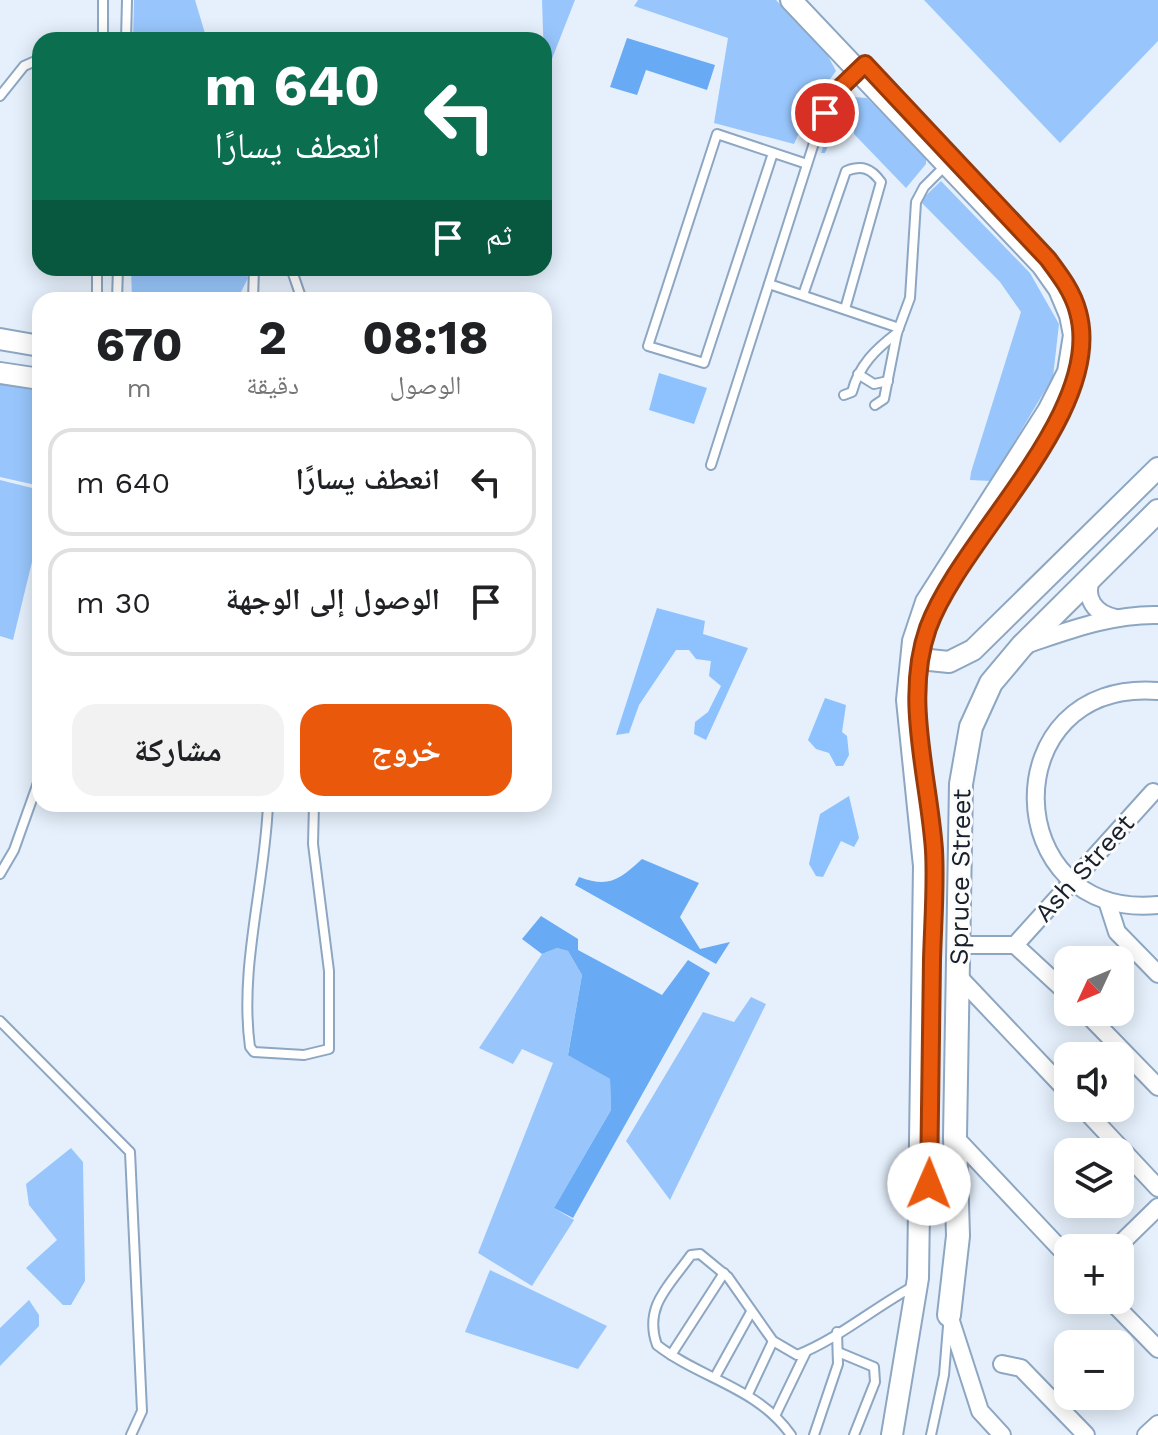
<!DOCTYPE html>
<html lang="ar">
<meta charset="utf-8">
<style>
:root{--surface:#fff;--page:#f2f2f2;--text:#202124;--muted:#757577;--line:#e0e0e0;--accent:#ea580c}
body{margin:0;font-family:"Work Sans","Noto Naskh Arabic",sans-serif;background:var(--page);color:var(--text);direction:rtl;height:100vh;display:flex;flex-direction:column;font-size:30px;white-space:nowrap}
*{box-sizing:border-box;margin:0}
p{font-size:26px;color:var(--muted)}
.icon{flex:none;width:44px;height:44px;fill:none;stroke:currentColor;stroke-width:2;stroke-linecap:round;stroke-linejoin:round}
.map{position:relative;flex:1;overflow:hidden;direction:ltr}
.sheet{position:absolute;left:32px;top:292px;width:520px;height:520px;display:flex;flex-direction:column;background:var(--surface);border-radius:24px;box-shadow:0 4px 20px #0003;direction:rtl}
.sheet>*{flex:none}
.guide{position:absolute;left:32px;top:32px;width:520px;height:244px;border-radius:24px;box-shadow:0 4px 20px #0003;direction:rtl;background:#0b6e4f;color:#fff;overflow:hidden}
.needle{width:52px;rotate:226deg}
.buttons{position:absolute;left:1054px;top:946px;display:grid;gap:16px}
.buttons a{display:grid;place-items:center;width:80px;height:80px;border-radius:16px;background:var(--surface);box-shadow:0 4px 20px #0003;font-size:40px}
.pin{position:absolute;display:grid;place-items:center;width:68px;height:68px;color:#fff;margin:-34px;border:4px solid #fff;border-radius:50%;box-shadow:0 2px 8px #0007}
.me{position:absolute;width:88px;margin:-44px;rotate:1deg;stroke-linejoin:round;filter:drop-shadow(0 0 6px #0008)}
.turn{display:flex;align-items:center;gap:28px;height:168px;padding:0 40px;font-size:36px}
.turn .icon{width:104px;height:104px;stroke-width:2.5}
.turn b{display:block;font-size:56px;line-height:68px}
.then{display:flex;align-items:center;height:76px;padding:0 40px;background:#0003;gap:16px;font-size:30px}
.eta{display:flex;justify-content:space-evenly;align-items:center;height:136px;text-align:center}
.eta b{font-size:48px;font-weight:700;line-height:56px}
.primary-button{display:flex;gap:16px;margin-top:auto;padding:16px 40px}
.primary-button a{flex:1;height:92px;border-radius:24px;background:var(--accent);color:#fff;font-size:32px;font-weight:700;line-height:92px;text-align:center}
.primary-button a+a{background:var(--page);color:var(--text)}
ul{padding:0;list-style:none}
li{display:flex;align-items:center;gap:24px;height:108px;margin:0 16px 12px;padding:0 24px;border:4px solid var(--line);border-radius:24px}
li div{flex:1}
li b{display:block;font-size:30px}
li em{font-style:normal}
.map>svg:first-child{display:block}
.green{fill:#98c6fc}
.forest{fill:#8dc2fe}
.water{fill:#68aaf4}
.lines{fill:none;stroke-linecap:round;stroke-linejoin:round}
.service-casing{stroke:#8da6c2;stroke-width:12}
.minor-casing{stroke:#8da6c2;stroke-width:20}
.tertiary-casing{stroke:#8da6c2;stroke-width:24}
.secondary-casing{stroke:#8da6c2;stroke-width:26}
.service{stroke:#fff;stroke-width:8}
.minor{stroke:#fff;stroke-width:16}
.tertiary{stroke:#fff;stroke-width:20}
.secondary{stroke:#fff;stroke-width:22}
.route-casing{stroke:#983908;stroke-width:20}
.route{stroke:#ea580c;stroke-width:14}
.labels{text-anchor:middle;dominant-baseline:central;stroke-width:6;stroke-linejoin:round;paint-order:stroke}
.street-label{font-size:26px;fill:#161f2a;stroke:#fcfcfc}
</style>
<div class="map">
<svg width="1158" height="1435" viewBox="0 0 1158 1435">
<rect width="100%" height="100%" fill="#e5f0fc"/>
<!-- green -->
<g class="green">
<path d="M134,0H195L207,40H133Z"/>
<path d="M542,0H575L548,69L544,60Z"/>
<path d="M638,0H776L827,54L836,71L813,102L794,144L714,123L728,38L634,6Z"/>
<path d="M924,0H1158V41L1060,143Z"/>
<path d="M852,97L867,98L926,157V164L906,188L854,134L852,123L839,118L825,153H821L838,107Z"/>
<path d="M941,181L1030,273L1059,324L1053,377L991,481L970,480L971,472L1021,312L1000,282L920,201Z"/>
<path d="M131,268H243L248,278L237,300H132Z"/>
<path d="M0,382L26,385L40,391V486L0,477Z"/>
<path d="M0,480L40,490V529L13,640L0,636Z"/>
<path d="M557,948L568,951L582,975L568,1054L610,1079L611,1110L554,1208L574,1220L532,1286L478,1253L553,1063L522,1049L513,1064L479,1048L542,954Z"/>
<path d="M751,997L766,1004L670,1200L626,1141L703,1012L734,1022Z"/>
<path d="M71,1148L83,1162L85,1281L71,1305H63L26,1268L57,1240L29,1205L26,1184Z"/>
<path d="M490,1270L607,1326L578,1369L465,1332Z"/>
<path d="M29,1300L39,1315V1326L0,1366V1328Z"/>
</g>
<!-- forest -->
<g class="forest">
<path d="M659,373L707,388L694,424L649,410Z"/>
<path d="M657,608L705,621L703,634L748,648L706,740L694,734L695,722L708,712L721,686L709,676L711,661L696,659L689,650H676L639,705L629,733L616,735Z"/>
<path d="M825,698L846,705L842,732L847,736L849,755L843,766H836L829,753L816,749L808,740Z"/>
<path d="M849,796L859,838L854,847L841,841L823,877L816,876L809,864L820,814Z"/>
</g>
<!-- water -->
<g class="water">
<path d="M627,38L715,65L707,90L646,70L637,95L610,87Z"/>
<path d="M642,859L699,883L680,917L700,949L730,942L716,964L575,885L579,877C609,888 619,880 642,859Z"/>
<path d="M541,916L578,939V950L662,995L688,960L710,973L573,1218L554,1208L611,1110L610,1079L568,1055L582,975L568,951L557,948L542,954L522,939Z"/>
</g>
<g class="lines">
<defs>
<g id="service">
<path d="M103,0V40"/>
<path d="M126,40L127,0"/>
<path d="M0,96L24,66L40,59"/>
<path d="M773,153L704,363L648,346L717,134L807,164"/>
<path d="M291,268L302,300"/>
<path d="M769,284L899,328"/>
<path d="M803,295L846,171C862,165 871,168 881,182L845,309"/>
<path d="M97,300V268"/>
<path d="M117,300L118,268"/>
<path d="M253,300L254,268"/>
<path d="M858,374L874,384L888,381"/>
<path d="M844,395L852,392C859,365 876,349 897,333"/>
<path d="M875,405L884,399L897,333L910,298L916,202L924,187L945,166"/>
<path d="M711,465L821,121L839,89L857,72"/>
<path d="M268,804C265,884 239,967 250,1047L254,1052L304,1055L329,1049V971L313,844L314,804"/>
<path d="M0,874L14,850L40,777"/>
<path d="M0,1021L130,1152L142,1411L131,1435"/>
<path d="M838,1352L874,1367L875,1382L854,1435"/>
<path d="M671,1355L724,1273"/>
<path d="M715,1377L751,1312"/>
<path d="M748,1394L773,1341"/>
<path d="M775,1416L806,1352"/>
<path d="M791,1435C757,1387 701,1379 657,1345C643,1306 670,1285 691,1255L700,1254L728,1277L773,1341L797,1355C838,1339 875,1307 914,1286"/>
<path d="M814,1435L838,1364L837,1332"/>
<path d="M931,1435L944,1375L948,1326"/>
</g>
<g id="minor">
<path d="M1092,577C1083,598 1095,614 1116,618"/>
<path d="M1028,644C1070,630 1112,614 1158,615"/>
<path d="M1158,691C992,678 998,921 1158,905"/>
<path d="M1107,901L1117,932L1158,974"/>
<path d="M959,945H1015L1068,994"/>
<path d="M1015,945L1153,792"/>
<path d="M958,976L1068,1092"/>
<path d="M1085,1012L1158,1087"/>
<path d="M1083,1108L1158,1188"/>
<path d="M955,1137L1068,1257"/>
<path d="M1116,1248L1158,1207"/>
<path d="M1110,1300L1158,1349"/>
<path d="M949,1315L980,1411L1002,1435"/>
<path d="M1002,1364L1021,1368L1086,1435"/>
<path d="M1146,1435L1158,1424"/>
</g>
<g id="tertiary">
<path d="M791,0L1042,265L1059,289L1070,315L1074,335L1068,372L1048,411L926,602L913,641L907,700L924,866L918,1278L892,1435"/>
<path d="M0,339L40,346"/>
<path d="M0,373L40,379"/>
<path d="M920,659L949,662L973,650L1158,468"/>
</g>
<path id="secondary" d="M949,1315L958,1236L955,1137L961,784L971,727L991,683L1022,646L1158,511"/>
</defs>
<!-- service casing -->
<use href="#service" class="service-casing"/>
<!-- minor casing -->
<use href="#minor" class="minor-casing"/>
<!-- tertiary casing -->
<use href="#tertiary" class="tertiary-casing"/>
<!-- secondary casing -->
<use href="#secondary" class="secondary-casing"/>
<!-- service -->
<use href="#service" class="service"/>
<!-- minor -->
<use href="#minor" class="minor"/>
<!-- tertiary -->
<use href="#tertiary" class="tertiary"/>
<!-- secondary -->
<use href="#secondary" class="secondary"/>
</g>
<g class="lines">
<defs>
<path id="route" d="M825,113L839,89L865,64L1048,259C1060,275 1073,292 1078,312C1106,412 961,537 928,628C903,699 929,777 934,850C936,886 933,923 932,960C931,1034 930,1109 929,1184"/>
</defs>
<!-- route casing -->
<use href="#route" class="route-casing"/>
<!-- route -->
<use href="#route" class="route"/>
</g>
<g class="labels">
<!-- street labels -->
<g class="street-label">
<text transform="translate(1084 868) rotate(-48)">Ash Street</text>
<text transform="translate(960 877) rotate(-89)">Spruce Street</text>
</g>
</g>
</svg>
<div class="buttons">
<a><svg class="needle" viewBox="-14 -14 28 28"><path d="M0-13l5 13h-10z" fill="#e53935"/><path d="M0 13l5-13h-10z" fill="#757577"/></svg></a>
<a><svg class="icon" aria-label="sound" viewBox="0 0 24 24"><path d="M4 9h4l5-4v14l-5-4H4zM17 9q2 3 0 6"/></svg></a>
<a><svg class="icon" aria-label="layers" viewBox="0 0 24 24"><path d="M12 4l9 5-9 5-9-5zM3 14l9 5 9-5"/></svg></a>
<a>+</a>
<a>−</a>
</div>
<div class="pin" style="left:825px;top:113px;background:#d93025"><svg class="icon" aria-label="arrive" viewBox="0 0 24 24"><path d="M6 21V4h12l-3 4 3 4H6"/></svg></div>
<svg class="me" style="left:929px;top:1184px" viewBox="-20 -20 40 40"><circle r="19" fill="#fff"/><path d="M0-13L10 11 0 6-10 11z" fill="#ea580c"/></svg>
<div class="guide">
<div class="turn"><svg class="icon" aria-label="left" viewBox="0 0 24 24"><path d="M17 20v-9H6M10 6l-5 5 5 5"/></svg><div><b>640 m</b>انعطف يسارًا</div></div>
<div class="then">ثم<svg class="icon" aria-label="arrive" viewBox="0 0 24 24"><path d="M6 21V4h12l-3 4 3 4H6"/></svg></div>
</div>
<section class="sheet">
<div class="eta">
<div><b>08:18</b><p>الوصول</p></div>
<div><b>2</b><p>دقيقة</p></div>
<div><b>670</b><p>m</p></div>
</div>
<ul>
<li><svg class="icon" aria-label="left" viewBox="0 0 24 24"><path d="M17 20v-9H6M10 6l-5 5 5 5"/></svg><div><b>انعطف يسارًا</b></div><em>640 m</em></li>
<li><svg class="icon" aria-label="arrive" viewBox="0 0 24 24"><path d="M6 21V4h12l-3 4 3 4H6"/></svg><div><b>الوصول إلى الوجهة</b></div><em>30 m</em></li>
</ul>
<div class="primary-button"><a>خروج</a><a>مشاركة</a></div>
</section>
</div>
